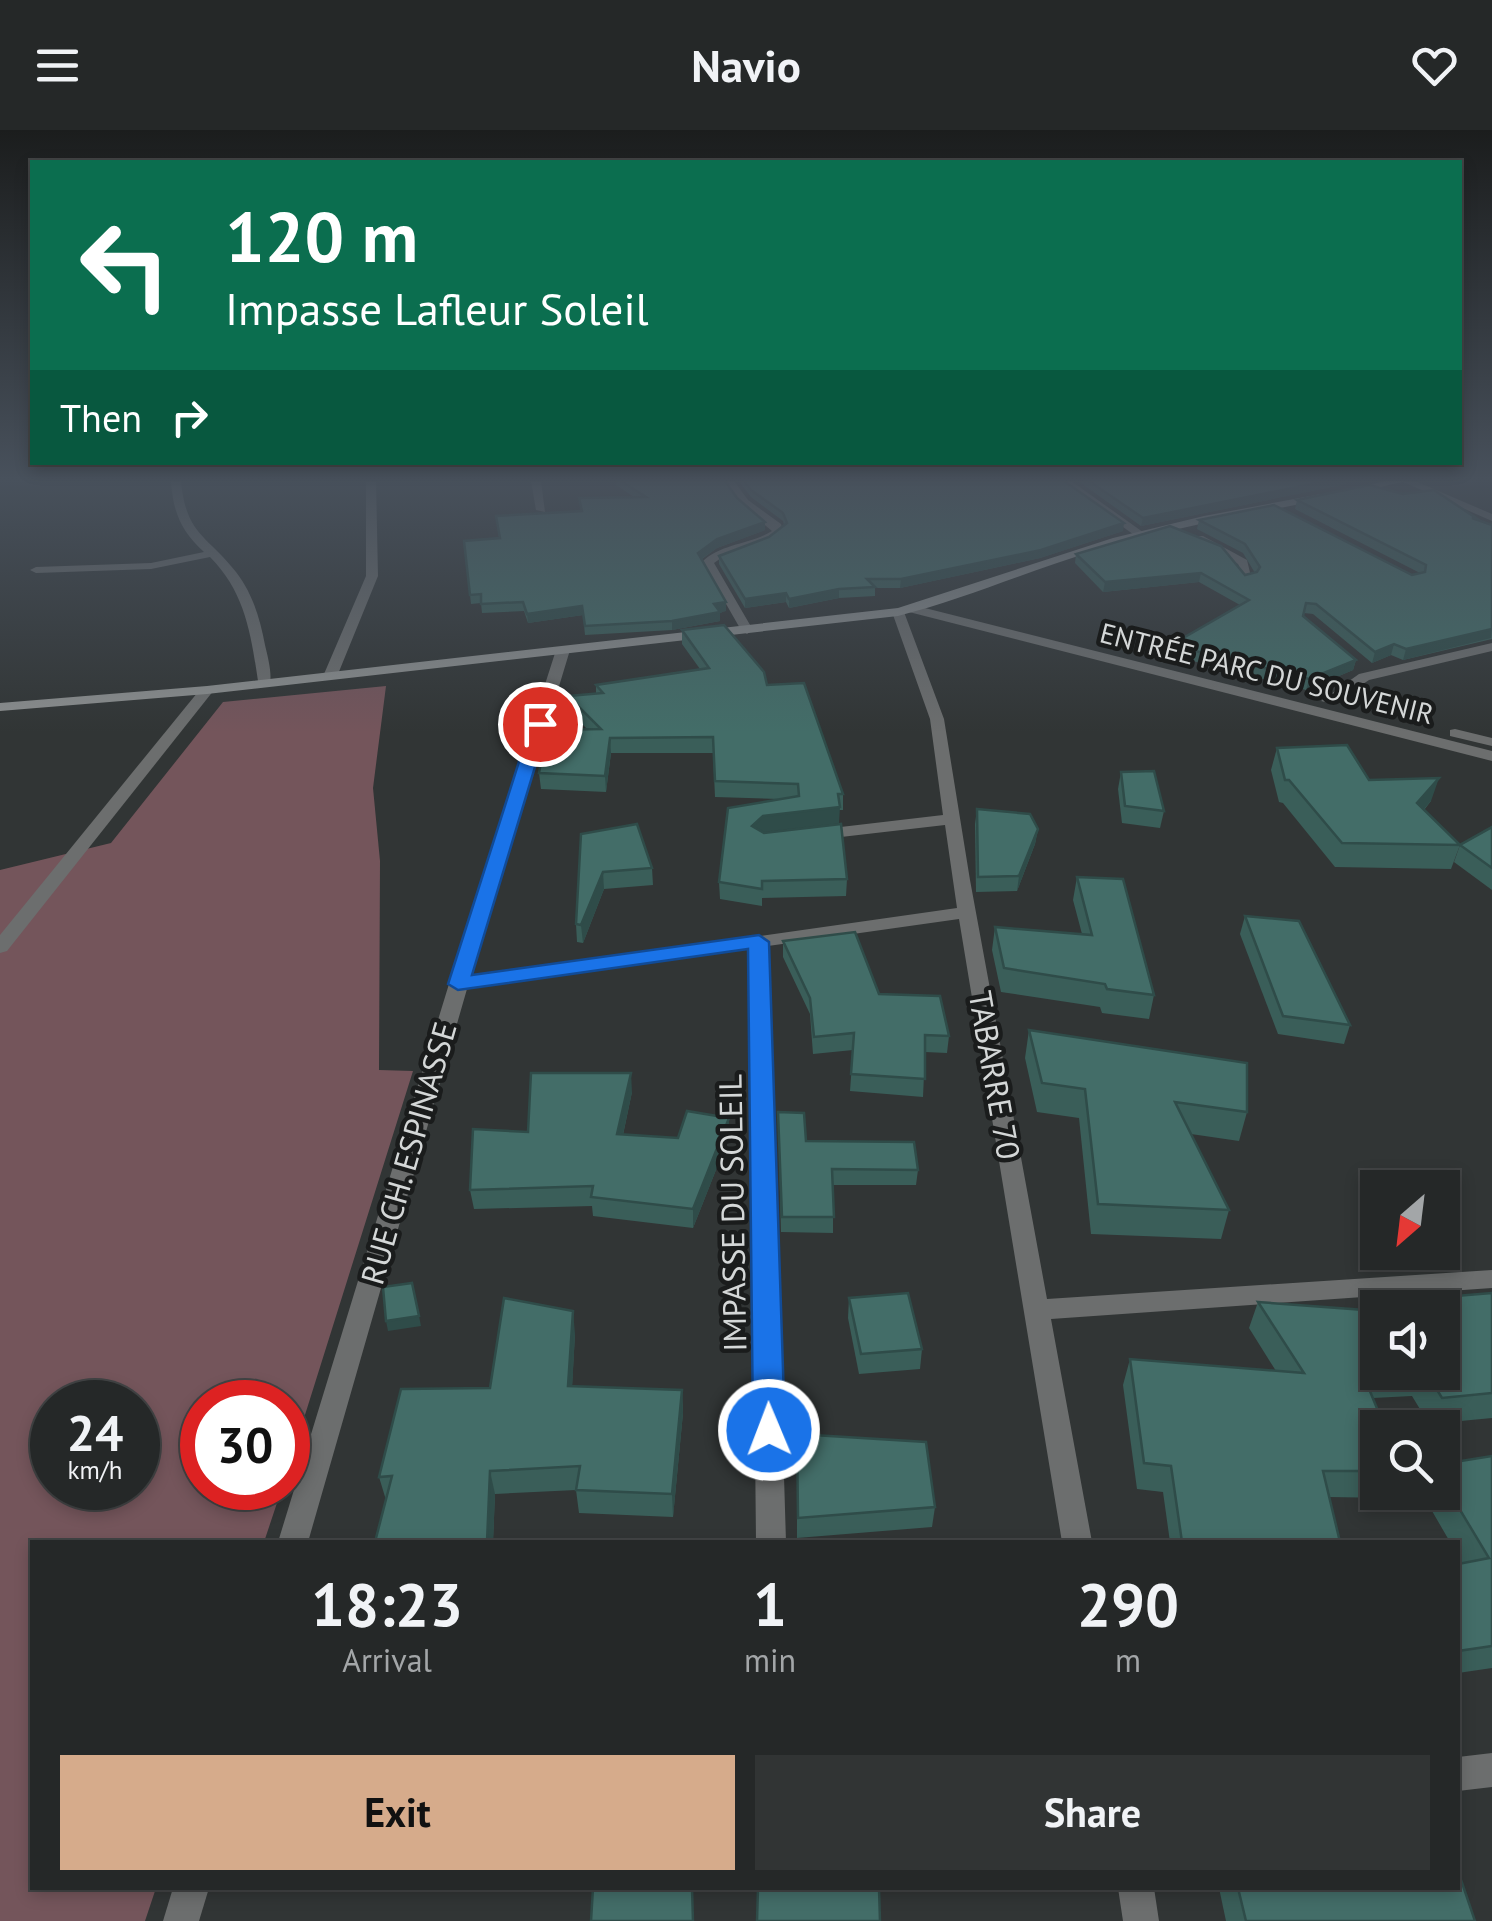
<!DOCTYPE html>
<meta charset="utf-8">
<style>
:root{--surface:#252828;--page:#313434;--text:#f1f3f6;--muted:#a3a6a8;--line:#424445;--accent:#d6ab8b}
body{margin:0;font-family:"PT Sans",sans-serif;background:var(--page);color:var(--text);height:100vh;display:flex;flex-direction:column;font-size:38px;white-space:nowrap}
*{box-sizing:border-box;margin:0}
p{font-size:32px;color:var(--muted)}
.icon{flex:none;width:55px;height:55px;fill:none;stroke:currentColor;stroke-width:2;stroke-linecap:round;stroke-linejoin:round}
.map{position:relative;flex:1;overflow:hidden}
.drawer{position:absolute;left:30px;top:1410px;width:1430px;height:350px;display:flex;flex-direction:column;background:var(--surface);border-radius:0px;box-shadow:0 5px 15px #0003,0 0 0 2px var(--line)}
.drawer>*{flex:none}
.guide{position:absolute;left:30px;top:30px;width:1432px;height:305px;border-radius:0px;box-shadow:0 5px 15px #0003,0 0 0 2px var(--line);background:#0b6e4f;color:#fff;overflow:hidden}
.needle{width:65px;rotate:208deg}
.fabs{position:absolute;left:1360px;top:1040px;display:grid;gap:20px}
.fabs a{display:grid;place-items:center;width:100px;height:100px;border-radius:0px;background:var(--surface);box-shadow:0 5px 15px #0003,0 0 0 2px var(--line);font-size:50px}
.speed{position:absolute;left:30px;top:1250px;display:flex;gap:20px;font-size:50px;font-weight:700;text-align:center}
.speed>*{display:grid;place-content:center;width:130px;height:130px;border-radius:50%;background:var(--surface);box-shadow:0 5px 15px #0003,0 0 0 2px var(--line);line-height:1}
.speed small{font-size:25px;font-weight:400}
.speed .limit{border:15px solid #d22;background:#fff;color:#111}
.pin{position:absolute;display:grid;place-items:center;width:85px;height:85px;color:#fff;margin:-42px;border:5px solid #fff;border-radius:50%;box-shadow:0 2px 10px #0007}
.me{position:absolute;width:110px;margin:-55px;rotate:359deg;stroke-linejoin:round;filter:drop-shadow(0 0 8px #0008)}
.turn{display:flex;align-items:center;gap:35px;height:210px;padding:0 30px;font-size:45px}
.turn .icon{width:130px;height:130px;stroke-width:2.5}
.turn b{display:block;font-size:70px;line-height:85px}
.then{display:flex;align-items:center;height:95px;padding:0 30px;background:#0003;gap:20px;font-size:38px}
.eta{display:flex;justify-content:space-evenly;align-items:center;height:170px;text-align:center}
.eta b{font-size:60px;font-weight:700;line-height:70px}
.primary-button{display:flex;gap:20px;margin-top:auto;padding:20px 30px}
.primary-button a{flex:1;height:115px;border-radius:0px;background:var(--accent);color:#111;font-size:40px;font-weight:700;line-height:115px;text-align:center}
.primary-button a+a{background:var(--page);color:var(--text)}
header{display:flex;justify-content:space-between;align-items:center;height:130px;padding:0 30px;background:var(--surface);font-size:45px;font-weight:700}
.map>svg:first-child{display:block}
.green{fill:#74555b;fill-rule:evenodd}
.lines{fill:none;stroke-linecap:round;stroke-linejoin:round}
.street{fill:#6c6e6e;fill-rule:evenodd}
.secondary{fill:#8b8e8e;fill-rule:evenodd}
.wall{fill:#3a5e59}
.shaded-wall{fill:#2f4c49}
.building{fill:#436d68;stroke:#2f4c49;stroke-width:2.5}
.route{fill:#1a73e8;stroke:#114b97;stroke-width:2.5}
.labels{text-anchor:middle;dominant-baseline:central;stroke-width:9;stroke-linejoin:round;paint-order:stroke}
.far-street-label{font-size:28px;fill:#d4d7d7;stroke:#1a1c1c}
.street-label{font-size:32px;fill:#d4d7d7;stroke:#1a1c1c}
</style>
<header><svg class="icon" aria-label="menu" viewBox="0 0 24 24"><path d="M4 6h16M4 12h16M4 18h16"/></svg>Navio<svg class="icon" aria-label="heart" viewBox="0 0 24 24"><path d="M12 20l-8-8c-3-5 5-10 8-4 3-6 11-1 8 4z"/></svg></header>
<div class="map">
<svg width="1492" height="1791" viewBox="0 0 1492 1791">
<rect width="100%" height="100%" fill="#313535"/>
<!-- green -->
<path class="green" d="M386,556L373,658L380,731L379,940L413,941L288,1339V1272H202V1358H282L264,1412H32V1758H156L145,1791H0V740L111,713L223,572ZM52,1272H138V1358H52Z"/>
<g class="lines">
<!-- street -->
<g class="street">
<path d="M171,351H181C186,405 207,405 236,442C253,464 260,489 265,515C268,528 272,542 270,554L258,551C251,504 245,462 210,427L151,439L36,443L30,440L36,437L151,433L204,422C181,401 173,382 171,351Z"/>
<path d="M366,351H376L378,446L338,544L331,548L324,544L366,446Z"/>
<path d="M531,351H541L545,382L536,380Z"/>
<path d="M724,351H734L748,370L781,394L783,402C764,420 735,416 714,433L753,500L747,504L741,500L702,432C722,413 750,415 772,401L740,374Z"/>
<path d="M1059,351H1071L1147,405L1137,407Z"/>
<path d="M1401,351H1415L1492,384V391Z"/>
<path d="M1195,406H1203L1247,430L1252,451H1244L1238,434L1195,410Z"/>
<path d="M913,475L1492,621V631L909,482V476Z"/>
<path d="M894,479L904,482L944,589L970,750L1047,1169L1492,1140V1158L1051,1189L1092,1412H1062L959,789L768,816L786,1412H756L750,818L467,859L308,1412H278L449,854L556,520L563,516L570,520L471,847L957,778L945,695L815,710L807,705L815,700L943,685L930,589L892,482Z"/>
<path d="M1492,513V521L1369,550L1333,574L1321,571L1359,544Z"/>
<path d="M202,557L214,560L7,821L0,823V805Z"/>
<path d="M1455,599L1492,608V616L1450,606V600Z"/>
<path d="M1492,1623V1657L1458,1661V1627Z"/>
<path d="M173,1758H209L199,1791H163Z"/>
<path d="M1118,1758H1154L1159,1791H1123Z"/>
</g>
<!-- secondary -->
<g class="secondary">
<path d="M1385,351H1406L1350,364L1345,361Z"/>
<path d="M1321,364L1325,369C1247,385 1170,398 1094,421C1028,441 965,469 898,486L207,564L0,581V573L207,556L898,478L1113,408L1204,386Z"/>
</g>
</g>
<!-- wall -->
<g class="wall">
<path d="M616,351H725L737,368L765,392V400L717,418L702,429L726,472V481L720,482V491L672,500L585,505L583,485L528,493L524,481L482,483L481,473L471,474L464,411L499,408L581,381L579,368L634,367L616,355Z"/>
<path d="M739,351H1064L1123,401L1040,428L900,458H875V466L839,468L789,478L786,472L745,478L719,434V426L769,407L784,395L783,391L751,367Z"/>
<path d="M1078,351H1347L1346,354L1141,396Z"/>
<path d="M1297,370L1476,390L1492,395V509L1403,530L1391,525L1372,533L1313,484L1304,483L1303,486L1356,530L1353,540L1306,560L1169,525L1171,515L1240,475L1199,452L1103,462L1075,433L1076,424L1245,445L1255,443L1243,423L1197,399L1199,390L1412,445L1420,443L1295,379Z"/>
<path d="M682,500L767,555L843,664V680H839V693L762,702L847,749L846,766L762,768V776L720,769L719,752L779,669L715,667L713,623H611L606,662L541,659L539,643L587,599L569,581L568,566L596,564V555L700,539L682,514Z"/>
<path d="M1277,618L1431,671L1424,680L1460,715L1451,739L1335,737L1283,673L1279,672L1271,640Z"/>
<path d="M1121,642L1164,681L1160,698L1122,693L1118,659Z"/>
<path d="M977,679L1038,699L1035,714L1017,761L976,762L975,694Z"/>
<path d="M1492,697V760L1454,732L1460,715Z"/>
<path d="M581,704L652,738L653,755L604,759L583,813L577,812L576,794Z"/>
<path d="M1077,747L1154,865L1149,889L1102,883L1100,877L1001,862L992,820L995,797L1082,804L1073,770Z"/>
<path d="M1245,786L1350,895L1344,914L1278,904L1240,804Z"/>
<path d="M783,811L879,864L949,906L947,923L925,922L923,967L850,961L853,920L813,924L810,884L783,827Z"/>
<path d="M1029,900L1247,982L1239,1011L1191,1004L1229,1080L1221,1109L1091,1104L1079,988L1037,982L1025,928Z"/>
<path d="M632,962L623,1005L678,1008L729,1007L693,1098L593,1086L592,1076L474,1079L470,1060L528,1002Z"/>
<path d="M778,982L806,1011L918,1040L916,1055H833V1103L781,1102Z"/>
<path d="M1492,1163V1288L1429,1294L1412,1266L1373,1268L1378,1298V1362H1393L1390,1368L1329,1367L1340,1412H1170L1163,1362L1137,1359L1123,1255L1130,1229L1276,1241L1249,1198L1258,1172L1378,1242H1442V1178H1381L1383,1172Z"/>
<path d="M849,1168L922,1219L920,1239L859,1244L848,1188Z"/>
<path d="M575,1204L572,1256L682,1260L683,1283L673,1387L579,1383L576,1360L495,1364L493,1412H375L386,1370L379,1347L490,1258Z"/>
<path d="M797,1304L935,1377L932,1397L797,1408Z"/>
<path d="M1492,1326V1538L1458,1543V1434L1462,1433L1458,1425V1412H1450L1421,1362H1442V1334Z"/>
<path d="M1219,1758H1458L1475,1791H1226Z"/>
</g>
<!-- shaded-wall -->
<g class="shaded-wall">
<path d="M1327,351H1347L1346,354L1141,396L1143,388Z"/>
<path d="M765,392V400L717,418L698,431V423L717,409Z"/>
<path d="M1124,393L1123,401L1040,428L900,458L901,449Z"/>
<path d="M1201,443L1199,452L1103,462L1105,452Z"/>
<path d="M839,459V468L789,478V469Z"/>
<path d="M786,463V472L745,478V469Z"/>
<path d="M726,472V481L720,482V491L672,500V491L714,474Z"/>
<path d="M582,476L583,485L528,493L527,484Z"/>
<path d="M1492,499L1491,508L1403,530L1406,519Z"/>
<path d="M1394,514L1391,525L1372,533L1375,522Z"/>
<path d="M1356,530L1353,540L1306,560L1309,549Z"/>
<path d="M610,608L611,623L606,662L605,646Z"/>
<path d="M1439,648L1431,671L1409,696L1417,673Z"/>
<path d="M840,677L839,693L763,702L752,696L763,686Z"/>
<path d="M1038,699L1035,714L1017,761L1019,746Z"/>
<path d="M603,742L604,759L583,813L581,795Z"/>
<path d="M631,943L632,962L619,1023L617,1004Z"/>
<path d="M729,988V1007L693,1098V1079Z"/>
<path d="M573,1181L575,1204L571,1279L568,1256Z"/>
<path d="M419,1186L421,1196L388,1201L386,1191Z"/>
<path d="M682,1260L683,1283L673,1387L672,1364Z"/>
<path d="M490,1341L495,1364L493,1412H487Z"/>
</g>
<!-- building -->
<g class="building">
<path d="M621,351H725L737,368L765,392L717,409L698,423L726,472L714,474L720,482L672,491L585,496L582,476L527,484L523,472L481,474V464L470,465L464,411L500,408L496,386L582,381L579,368L646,367Z"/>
<path d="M744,351H1064L1124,393L1041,420L901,449H867L875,457L839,459L789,469L786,463L745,469L719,426L769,407L787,393L783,383L751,360Z"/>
<path d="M1089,351H1327L1143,388Z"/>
<path d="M1369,355L1403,364L1434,360L1476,388H1472L1492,395V499L1406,519L1394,514L1375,522L1316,474L1306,473L1303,486L1356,530L1309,549L1171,515L1249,470L1201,443L1105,452L1076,424L1170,396L1221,416L1245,445L1257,442L1260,437L1245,414L1199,390L1274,375L1412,445L1425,442L1426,435L1297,370Z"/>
<path d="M724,495L764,542L767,555L804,553L843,664H838L840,677L763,686L752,696L764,703L841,694L847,749L762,751V759L719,752L728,678L799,666L798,654L715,651L713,607L610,608L605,646L539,643L547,600L601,599L568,566L603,563L596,555L709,538L682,500Z"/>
<path d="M1347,615L1369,650L1439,648L1417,673L1460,715L1342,713L1289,650H1285L1277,618Z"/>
<path d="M1154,641L1164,681L1125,676L1121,642Z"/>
<path d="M977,679L1030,684L1038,699L1019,746L978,747Z"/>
<path d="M637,694L652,738L603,742L581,795L576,794L581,704Z"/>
<path d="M1492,697V738L1460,715Z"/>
<path d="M1077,747L1123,749L1154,865L1107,859L1105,854L1004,838L995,797L1092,805Z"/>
<path d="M1245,786L1299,791L1350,895L1283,886Z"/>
<path d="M855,802L879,864L940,866L949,906L925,905V949L851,944L854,903L814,907L810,868L783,811Z"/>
<path d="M1029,900L1247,933V982L1175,972L1229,1080L1098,1074L1085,959L1042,953Z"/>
<path d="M531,943H631L617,1004L678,1008L687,981L729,988L693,1079L591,1067L593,1056L470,1060L473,999L528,1002Z"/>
<path d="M778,982L804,983L806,1011L914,1012L918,1040L832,1039L834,1087H782Z"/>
<path d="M412,1153L419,1186L386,1191L383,1157Z"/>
<path d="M908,1163L922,1219L861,1224L849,1168Z"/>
<path d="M1492,1163V1263L1442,1268L1426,1242H1442V1178H1386L1383,1172Z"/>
<path d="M504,1168L573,1181L568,1256L682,1260L672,1364L576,1360L580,1336L490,1341L487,1412H375L392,1346L379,1347L401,1259L490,1258Z"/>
<path d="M1258,1172L1378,1181V1242H1381L1363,1244L1385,1298H1378V1341H1323L1340,1412H1182L1171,1336L1144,1333L1130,1229L1304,1243Z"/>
<path d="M797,1304L926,1312L935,1377L798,1388Z"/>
<path d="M1492,1326V1516L1458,1521V1434L1489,1428L1442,1350V1334Z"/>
<path d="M1458,1741L1475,1791H1246L1238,1758H1458Z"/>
<path d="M593,1758H692L693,1791H591Z"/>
<path d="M758,1758H879L880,1791H757Z"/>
</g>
<!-- sky -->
<linearGradient id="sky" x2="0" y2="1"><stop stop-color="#1b1d1d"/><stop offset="0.58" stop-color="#48515c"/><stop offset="1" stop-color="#48515c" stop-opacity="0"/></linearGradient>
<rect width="1492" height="602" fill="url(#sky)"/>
<!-- route -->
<path class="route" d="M540,589L548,594L472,845L759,805L769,812L785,1300L780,1309L769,1313L758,1309L753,1300L748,819L458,860L448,854L531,594Z"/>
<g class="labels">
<!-- far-street labels -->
<g class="far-street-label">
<text transform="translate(1267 543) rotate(14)">ENTRÉE PARC DU SOUVENIR</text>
</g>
<!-- street labels -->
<g class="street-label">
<text transform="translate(995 945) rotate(80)">TABARRE 70</text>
<text transform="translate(408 1023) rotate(-74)">RUE CH. ESPINASSE</text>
<text transform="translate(732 1083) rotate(-91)">IMPASSE DU SOLEIL</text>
</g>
</g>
</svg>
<div class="fabs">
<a><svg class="needle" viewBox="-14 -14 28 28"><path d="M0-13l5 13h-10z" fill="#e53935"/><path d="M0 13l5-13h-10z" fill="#a3a6a8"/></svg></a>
<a><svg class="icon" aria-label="sound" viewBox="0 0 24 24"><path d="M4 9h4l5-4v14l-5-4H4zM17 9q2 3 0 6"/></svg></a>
<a><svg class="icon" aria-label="search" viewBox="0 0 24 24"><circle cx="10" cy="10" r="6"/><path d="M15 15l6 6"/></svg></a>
</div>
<div class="speed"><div>24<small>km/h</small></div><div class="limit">30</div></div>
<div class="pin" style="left:540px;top:594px;background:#d93025"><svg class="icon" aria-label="arrive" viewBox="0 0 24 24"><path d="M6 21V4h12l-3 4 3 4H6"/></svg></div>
<svg class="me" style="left:769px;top:1300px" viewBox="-20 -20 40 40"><circle r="17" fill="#1a73e8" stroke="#fff" stroke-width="3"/><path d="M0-11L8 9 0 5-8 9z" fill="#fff"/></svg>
<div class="guide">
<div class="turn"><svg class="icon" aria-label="left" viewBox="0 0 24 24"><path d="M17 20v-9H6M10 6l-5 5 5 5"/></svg><div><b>120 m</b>Impasse Lafleur Soleil</div></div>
<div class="then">Then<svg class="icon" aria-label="right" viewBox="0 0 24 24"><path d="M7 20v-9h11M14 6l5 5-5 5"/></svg></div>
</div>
<section class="drawer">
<div class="eta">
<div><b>18:23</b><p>Arrival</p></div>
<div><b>1</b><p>min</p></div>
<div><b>290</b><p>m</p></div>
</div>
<div class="primary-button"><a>Exit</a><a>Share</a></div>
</section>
</div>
